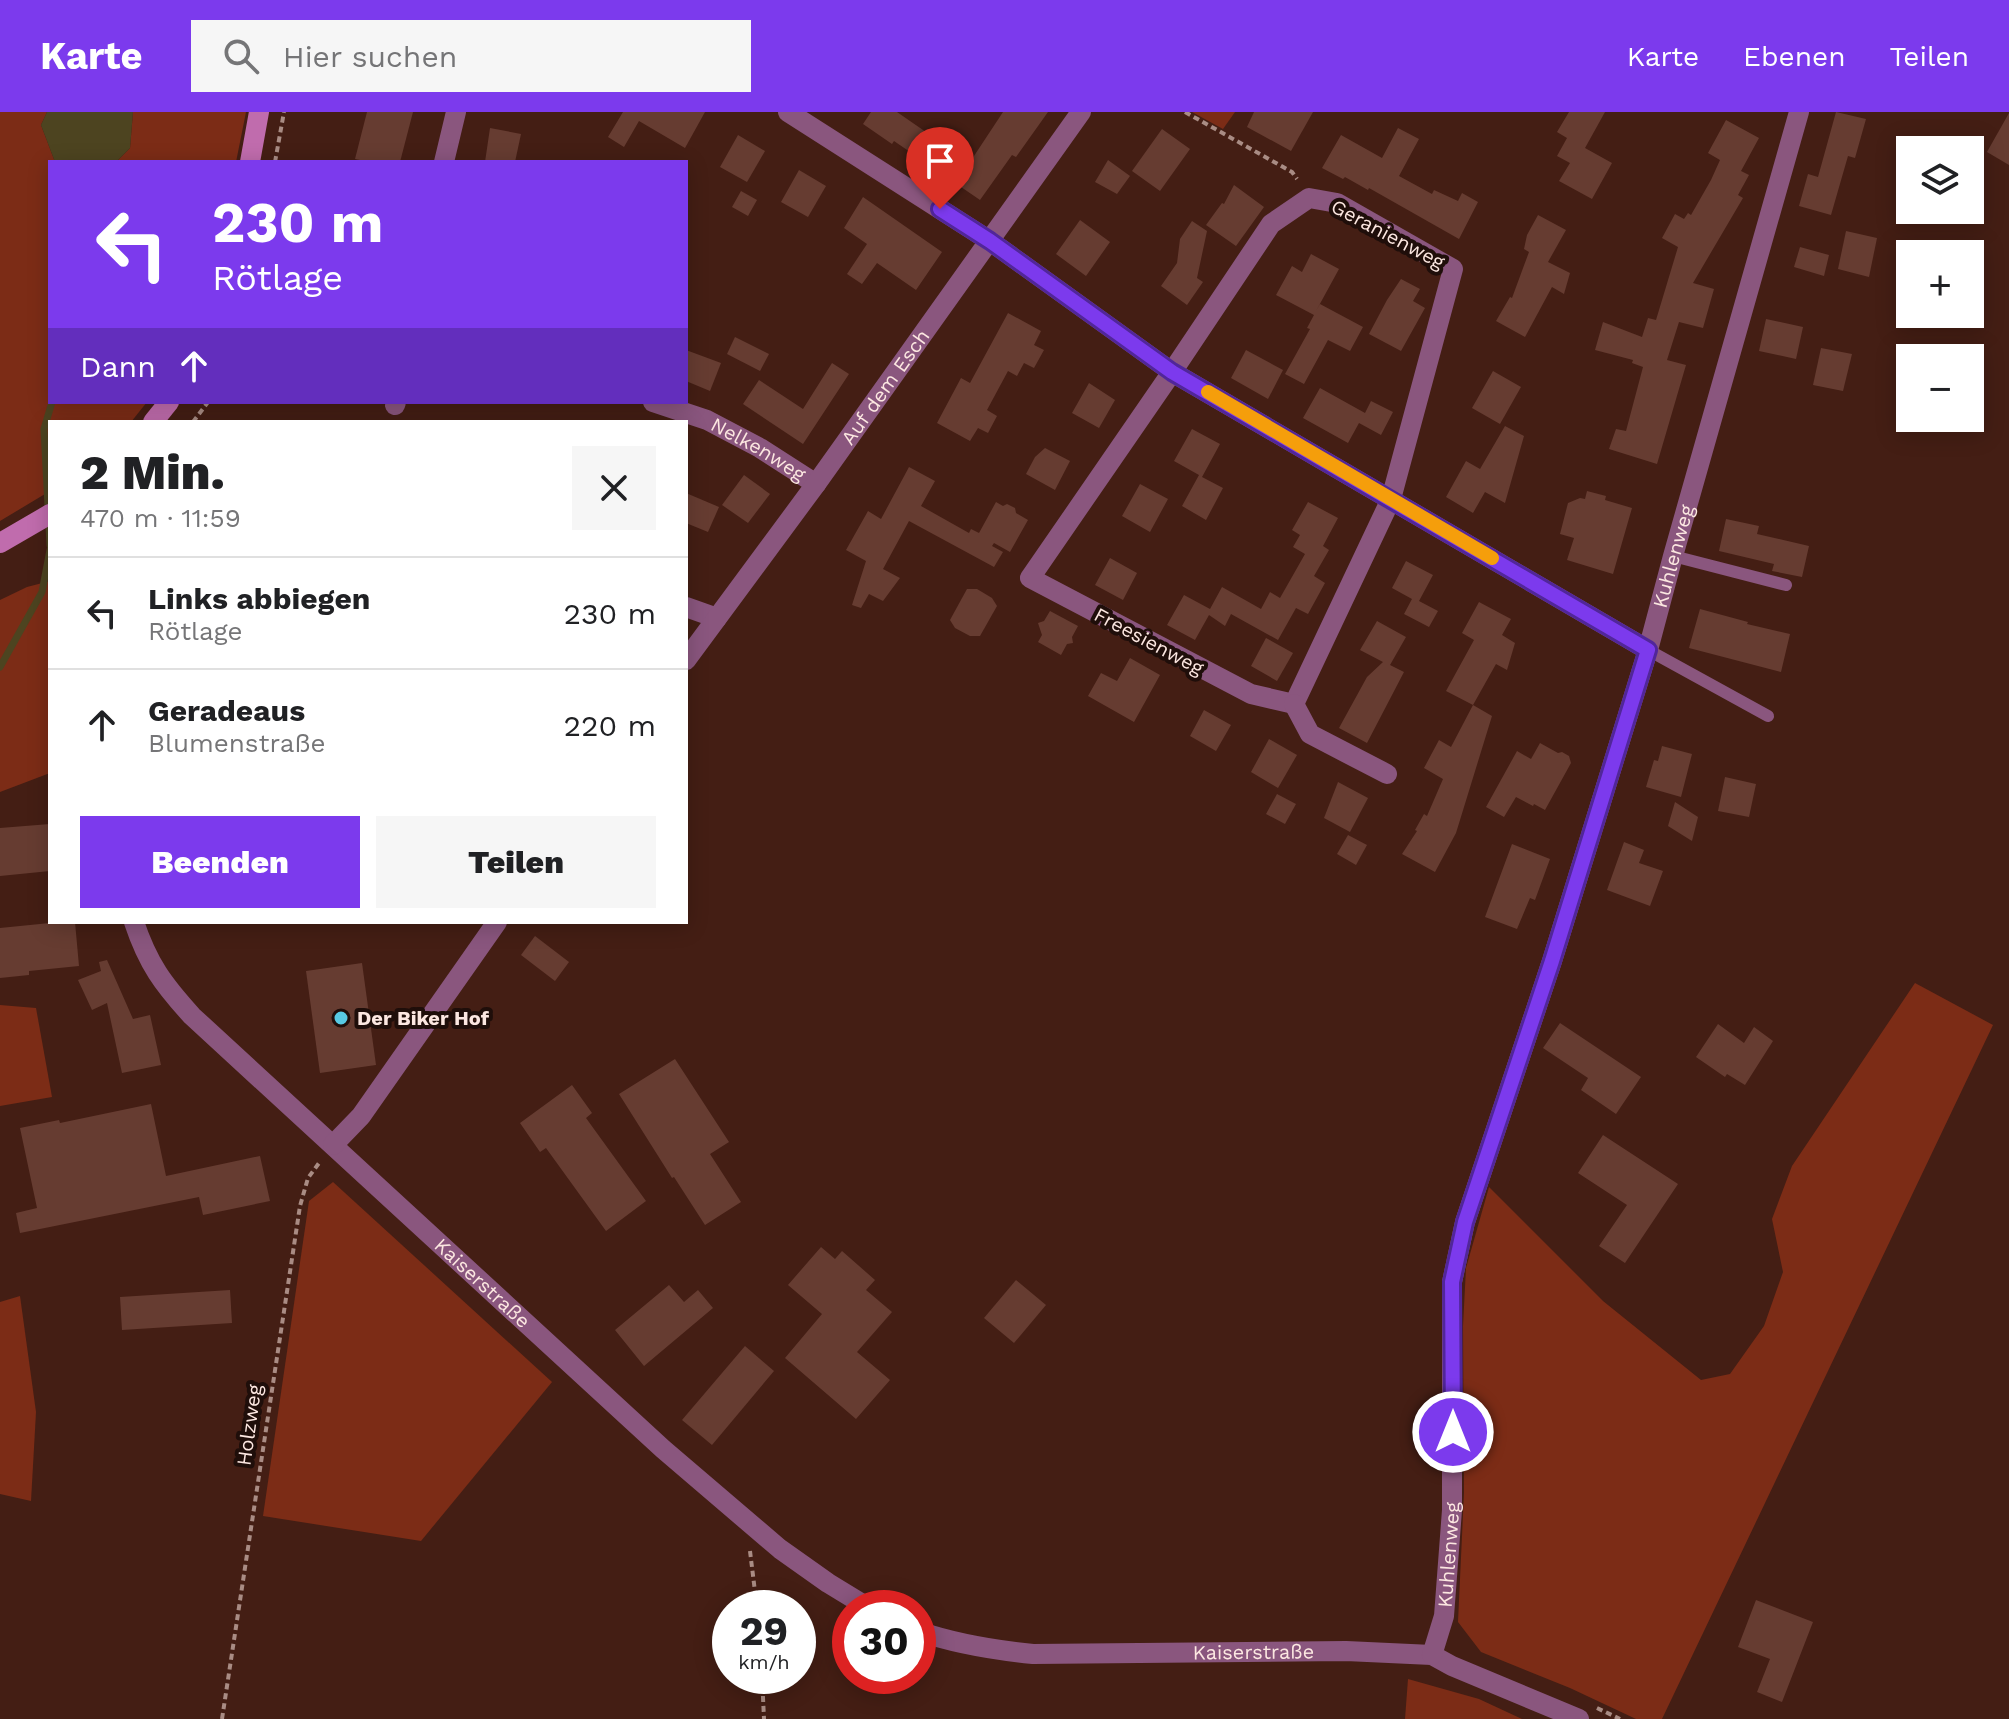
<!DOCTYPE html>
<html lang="de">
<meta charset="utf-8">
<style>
:root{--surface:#fff;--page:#f6f6f6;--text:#202124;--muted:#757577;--line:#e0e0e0;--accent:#7c3aed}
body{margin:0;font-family:"Work Sans",sans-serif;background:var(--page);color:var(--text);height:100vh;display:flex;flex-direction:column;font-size:30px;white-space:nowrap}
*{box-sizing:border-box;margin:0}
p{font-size:26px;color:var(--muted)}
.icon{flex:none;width:44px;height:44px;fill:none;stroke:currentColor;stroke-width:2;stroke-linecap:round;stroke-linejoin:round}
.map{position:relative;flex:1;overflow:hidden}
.side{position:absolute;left:48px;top:308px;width:640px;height:504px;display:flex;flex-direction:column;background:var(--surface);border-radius:0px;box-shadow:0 4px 20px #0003}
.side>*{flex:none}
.hud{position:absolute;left:48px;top:48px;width:640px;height:244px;border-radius:0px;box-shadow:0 4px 20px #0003;background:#7c3aed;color:#fff;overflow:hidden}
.tools{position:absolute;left:1896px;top:24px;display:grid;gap:16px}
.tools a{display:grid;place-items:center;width:88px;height:88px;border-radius:0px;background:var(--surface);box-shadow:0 4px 20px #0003;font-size:40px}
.speed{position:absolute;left:712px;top:1478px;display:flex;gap:16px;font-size:40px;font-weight:700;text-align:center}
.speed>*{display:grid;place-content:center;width:104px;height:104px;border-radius:50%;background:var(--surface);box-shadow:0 4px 20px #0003;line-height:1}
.speed small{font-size:20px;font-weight:400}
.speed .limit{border:12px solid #d22;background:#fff;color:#111}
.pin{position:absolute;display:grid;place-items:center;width:68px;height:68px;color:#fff;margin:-82px -34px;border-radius:50% 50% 50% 0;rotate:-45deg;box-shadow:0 0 8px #0007}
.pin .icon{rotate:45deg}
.me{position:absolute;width:88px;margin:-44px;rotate:0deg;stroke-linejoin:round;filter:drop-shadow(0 0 6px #0008)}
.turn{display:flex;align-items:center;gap:28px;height:168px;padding:0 32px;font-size:36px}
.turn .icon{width:104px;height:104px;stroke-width:2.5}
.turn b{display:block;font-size:56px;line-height:68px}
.then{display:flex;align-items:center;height:76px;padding:0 32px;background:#0003;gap:16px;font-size:30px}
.round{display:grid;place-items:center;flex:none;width:84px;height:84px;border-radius:0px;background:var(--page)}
.headline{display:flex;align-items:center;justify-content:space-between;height:136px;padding:0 32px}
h1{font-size:48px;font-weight:800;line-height:60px}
.action{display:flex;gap:16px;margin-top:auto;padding:16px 32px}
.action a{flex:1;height:92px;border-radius:0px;background:var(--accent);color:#fff;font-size:32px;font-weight:800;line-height:92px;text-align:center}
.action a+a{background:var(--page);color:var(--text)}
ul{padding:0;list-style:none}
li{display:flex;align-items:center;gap:24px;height:112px;padding:0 32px;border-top:2px solid var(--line)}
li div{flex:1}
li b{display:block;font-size:30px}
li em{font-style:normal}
header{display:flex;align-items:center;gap:48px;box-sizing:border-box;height:112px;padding:0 40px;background:var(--accent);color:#fff}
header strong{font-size:38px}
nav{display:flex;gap:44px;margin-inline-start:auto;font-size:28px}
.search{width:560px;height:72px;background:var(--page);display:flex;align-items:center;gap:20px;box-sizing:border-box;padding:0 28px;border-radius:0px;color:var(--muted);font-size:30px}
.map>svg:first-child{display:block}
.green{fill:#7c2c16}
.water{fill:#4d4420}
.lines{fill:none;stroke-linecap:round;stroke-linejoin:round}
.stream{stroke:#4d4420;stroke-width:7}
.building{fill:#663c31}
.path{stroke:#a98c84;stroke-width:4;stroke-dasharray:6 4;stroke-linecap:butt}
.service{stroke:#8a567e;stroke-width:12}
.minor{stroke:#8a567e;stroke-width:20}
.secondary{stroke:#c06cad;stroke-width:20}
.route-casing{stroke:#51269a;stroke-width:20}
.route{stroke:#7c3aed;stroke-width:14}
.slow{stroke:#f59e0b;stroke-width:14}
.poi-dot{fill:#58c9e3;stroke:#1f0e0a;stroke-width:3}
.labels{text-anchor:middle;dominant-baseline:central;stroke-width:8;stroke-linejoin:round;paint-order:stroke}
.street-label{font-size:20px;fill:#fce7e1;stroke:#1f0e0a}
.poi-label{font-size:20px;font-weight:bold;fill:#fce7e1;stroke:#1f0e0a;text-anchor:start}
</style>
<header>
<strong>Karte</strong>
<div class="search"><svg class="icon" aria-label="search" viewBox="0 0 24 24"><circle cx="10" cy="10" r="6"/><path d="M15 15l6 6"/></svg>Hier suchen</div>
<nav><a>Karte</a><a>Ebenen</a><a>Teilen</a></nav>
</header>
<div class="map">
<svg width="2009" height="1607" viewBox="0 0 2009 1607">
<rect width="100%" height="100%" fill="#441e14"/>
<!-- green -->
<g class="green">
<path d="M0,0H47L41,13L55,50H50V290H147L131,310H50V379L0,409Z"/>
<path d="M133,0H246L236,50H116L130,36Z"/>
<path d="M1192,0H1235L1223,17Z"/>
<path d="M50,469V661L0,680V488L27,475Z"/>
<path d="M1915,871L1993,913L1662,1607H1636L1570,1576L1481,1540L1458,1510L1464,1381L1463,1214L1466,1156L1489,1075L1603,1189L1701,1268L1730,1262L1764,1214L1783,1160L1772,1107L1792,1054Z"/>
<path d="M0,893L36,896L52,985L0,994Z"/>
<path d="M333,1070L552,1270L421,1429L263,1404L309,1089Z"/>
<path d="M20,1184L36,1300L31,1389L0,1382V1190Z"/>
<path d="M1408,1567L1479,1587L1522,1607H1405Z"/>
</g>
<!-- water -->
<path class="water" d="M47,0H133L130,36L116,50H55L41,13Z"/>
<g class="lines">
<!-- stream -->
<g class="stream">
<path d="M50,433L44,317L52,290"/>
<path d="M0,555L42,480L50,438"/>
</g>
</g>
<!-- building -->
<g class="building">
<path d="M367,0H413L400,50H370L355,47Z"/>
<path d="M623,0H705L685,36L639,9L624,35L608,25Z"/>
<path d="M871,0H897L936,27L938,23L972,47L1003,0H1048L1016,45L1012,43L980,88L894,29L892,32L863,12Z"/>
<path d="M1254,0H1313L1291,39L1247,15Z"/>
<path d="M1569,0H1605L1585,36L1612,51L1592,87L1559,69L1570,51L1557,44L1567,26L1557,20Z"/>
<path d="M1836,0L1866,7L1855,46L1848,44L1831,103L1799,94L1808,62L1818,65Z"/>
<path d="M2009,1V53L1987,40Z"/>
<path d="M1726,8L1759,26L1741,59L1749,63L1738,83L1743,86L1693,171L1714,177L1703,216L1679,210L1667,248L1686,253L1657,352L1609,337L1616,317L1626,319L1643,255L1632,251L1633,248L1595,238L1603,210L1642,225L1648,206L1656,208L1678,135L1662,126L1675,102L1684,107L1688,101L1691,103L1711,68L1720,48L1708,41Z"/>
<path d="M490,16L521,22L515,50H485Z"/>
<path d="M1398,16L1419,27L1399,64L1432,82L1434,78L1458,89L1462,81L1478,90L1459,127L1369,76L1368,78L1345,65L1343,67L1322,56L1341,23L1382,46Z"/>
<path d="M1162,17L1190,37L1160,79L1132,59Z"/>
<path d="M738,23L765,39L747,70L720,55Z"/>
<path d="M1108,48L1130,64L1117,82L1095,70Z"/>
<path d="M799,58L826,74L808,105L781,90Z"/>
<path d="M1234,73L1264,95L1236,134L1206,113L1222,91L1224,92Z"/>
<path d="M741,79L757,88L748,104L732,95Z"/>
<path d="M863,85L942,140L916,178L877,151L862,172L847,162L867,132L844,116Z"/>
<path d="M1538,103L1566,118L1548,150L1570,161L1564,182L1552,175L1525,225L1496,209L1510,185L1512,186L1529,140L1524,137L1527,123Z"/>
<path d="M1080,108L1110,130L1086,164L1056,142Z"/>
<path d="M1192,109L1207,119L1197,166L1203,170L1187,193L1161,174L1177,151L1180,127Z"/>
<path d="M1846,119L1877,126L1869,165L1838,157Z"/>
<path d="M1800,135L1829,143L1824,164L1794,155Z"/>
<path d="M1311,142L1339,157L1316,199L1320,192L1363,215L1350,239L1328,228L1304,272L1285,262L1310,217L1307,216L1314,203L1276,183L1292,154L1302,160Z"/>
<path d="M1401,167L1420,177L1413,189L1425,196L1401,239L1369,222L1387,188Z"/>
<path d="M1008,201L1041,219L1034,233L1044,238L1034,256L1024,251L1017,264L1008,259L987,298L997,304L988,321L978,316L970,329L937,311L961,266L970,271Z"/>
<path d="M1766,207L1803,215L1796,247L1759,239Z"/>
<path d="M735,225L769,242L760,259L727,242Z"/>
<path d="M1821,236L1852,242L1843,279L1813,273Z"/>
<path d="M686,238L721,251L710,279L686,269Z"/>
<path d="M1246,238L1283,258L1268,287L1231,266Z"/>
<path d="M832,251L849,262L803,332L743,292L759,268L803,297Z"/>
<path d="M1493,259L1521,275L1500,312L1472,296Z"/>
<path d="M1089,271L1115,288L1099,316L1072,301Z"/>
<path d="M1320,276L1365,301L1371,289L1393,300L1381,323L1359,311L1348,331L1303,306Z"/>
<path d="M1505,314L1524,324L1505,391L1485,380L1473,401L1446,385L1466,349L1480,357Z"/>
<path d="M1192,317L1220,332L1202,365L1223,376L1206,408L1182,394L1199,363L1174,349Z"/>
<path d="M1045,336L1070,349L1055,378L1026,362L1035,345Z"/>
<path d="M909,355L935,369L921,394L969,421L971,417L979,421L996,390L1003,394L1007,392L1015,396L1016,401L1028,408L1010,440L994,431L992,434L1003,440L994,455L909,409L883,457L900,466L883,489L869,482L861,496L852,493L866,449L846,438L868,399L881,407Z"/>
<path d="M744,363L770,382L748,411L722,393Z"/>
<path d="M1140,372L1168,387L1150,420L1122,404Z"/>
<path d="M1587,379L1606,384L1605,388L1632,396L1613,462L1567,448L1574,426L1560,422L1568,391L1580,386L1585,387Z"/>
<path d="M686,381L719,395L708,420L686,411Z"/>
<path d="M1308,390L1338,406L1323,434L1329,438L1314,464L1325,471L1308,502L1296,496L1278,528L1231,502L1225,514L1209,503L1195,528L1167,513L1184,483L1210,497L1222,475L1261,497L1270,480L1280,486L1305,442L1293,435L1300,423L1292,418Z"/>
<path d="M1726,407L1759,414L1757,422L1809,434L1802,465L1772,459L1774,452L1719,439Z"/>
<path d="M1110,446L1137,461L1123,488L1095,473Z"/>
<path d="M1406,449L1433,463L1419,489L1438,499L1429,515L1404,502L1412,487L1392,476Z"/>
<path d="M967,477H977L992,486L997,494L980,524H970L955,516L950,508Z"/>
<path d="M1479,490L1511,507L1502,523L1515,531L1507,558L1496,552L1473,593L1446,579L1474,528L1462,521Z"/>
<path d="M1700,497L1748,510L1747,512L1790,522L1781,560L1689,536Z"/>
<path d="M1050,499L1078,514L1072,525L1073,531L1067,532L1061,543L1038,530L1042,523L1038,511L1044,509Z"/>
<path d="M1377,509L1406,525L1390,553L1404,560L1367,631L1339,616L1367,565L1383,550L1360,538Z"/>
<path d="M1266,526L1293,541L1277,569L1251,554Z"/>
<path d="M1130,546L1160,563L1134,610L1088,584L1101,561L1117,569Z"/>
<path d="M1473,593L1492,604L1456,721L1435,760L1402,742L1417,719L1415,718L1424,702L1427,704L1443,667L1424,656L1439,628L1451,635Z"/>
<path d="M1204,598L1231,613L1216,639L1190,624Z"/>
<path d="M1269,627L1297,643L1278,676L1251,660Z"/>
<path d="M1540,631L1558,641L1562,640L1569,644L1571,651L1545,698L1534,692L1533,694L1516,685L1504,705L1486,695L1517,639L1531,647Z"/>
<path d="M1662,634L1692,642L1681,685L1646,675L1654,648L1658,649Z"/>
<path d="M1725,665L1756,672L1749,705L1718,699Z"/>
<path d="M1338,670L1368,686L1350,720L1324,706Z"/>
<path d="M1277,682L1296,692L1285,712L1266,702Z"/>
<path d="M1675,690L1698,705L1692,729L1668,714Z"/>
<path d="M50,712V759L0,764V716Z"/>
<path d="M1348,723L1367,733L1356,753L1337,742Z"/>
<path d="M1624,730L1644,738L1639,751L1663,759L1650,794L1607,778Z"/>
<path d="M1512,732L1550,747L1535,788L1530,786L1517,817L1485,805Z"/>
<path d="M60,810H75L79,854L29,859V863L0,866V816Z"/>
<path d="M535,824L569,850L555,869L521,843Z"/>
<path d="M107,848L133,907L150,903L161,953L122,961L107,891L92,898L78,868L101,859L99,850Z"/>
<path d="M362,851L376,953L320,961L306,859Z"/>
<path d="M1560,911L1641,965L1616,1002L1581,978L1588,966L1543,936Z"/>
<path d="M1718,912L1744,931L1754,915L1773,929L1745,973L1727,962L1725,965L1696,945Z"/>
<path d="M675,947L729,1030L710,1042L741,1090L705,1113L674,1065L672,1066L619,982Z"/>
<path d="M572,973L592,1001L586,1006L646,1089L606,1119L546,1036L540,1040L520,1011Z"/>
<path d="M151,992L166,1064L260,1044L270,1089L203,1103L199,1085L20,1121L16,1101L37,1096L20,1016L59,1008L60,1011Z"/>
<path d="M1603,1023L1678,1072L1625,1151L1599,1134L1627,1093L1578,1061Z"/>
<path d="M821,1135L835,1147L842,1139L875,1168L866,1178L892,1200L857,1240L890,1268L856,1307L785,1246L822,1202L788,1173Z"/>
<path d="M1016,1168L1046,1193L1014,1231L984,1206Z"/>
<path d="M669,1173L684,1190L698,1178L713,1196L644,1254L615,1218Z"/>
<path d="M230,1178L232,1211L122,1218L120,1185Z"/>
<path d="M745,1234L774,1259L712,1333L682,1308Z"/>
<path d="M1756,1488L1813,1510L1782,1590L1757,1580L1770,1547L1738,1535Z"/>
</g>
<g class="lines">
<!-- path -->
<g class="path">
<path d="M1185,0L1292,60L1297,67"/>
<path d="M275,50L284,0"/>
<path d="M193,310L208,290"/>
<path d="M750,1439L757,1496"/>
<path d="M889,1489L905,1496"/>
<path d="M762,1564L764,1607"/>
<path d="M1597,1596L1620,1607"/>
<path d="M222,1607L300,1094L308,1066L319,1051"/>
</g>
<!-- service -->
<g class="service">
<path d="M1673,444L1786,473"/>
<path d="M1648,538L1768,604"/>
</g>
<!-- minor -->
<g class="minor">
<path d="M788,0L990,129L1172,260L1648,538"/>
<path d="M444,50L456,0"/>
<path d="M1309,86L1337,91L1453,157L1391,387L1294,592L1251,582L1030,466L1172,260L1271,112Z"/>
<path id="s1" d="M653,290L707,308L760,336L816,372"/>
<path d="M395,293L396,290"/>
<path d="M686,495L717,506"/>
<path id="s2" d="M686,548L816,372L1081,0"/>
<path d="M1294,592L1310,622L1387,662"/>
<path id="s3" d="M134,810C148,852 163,872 192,904L663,1337L780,1437L828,1471L869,1496"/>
<path d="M333,1033L361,1004L497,810"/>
<path id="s4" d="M918,1519C956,1532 993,1538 1033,1542L1346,1539L1432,1543L1452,1554L1579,1607"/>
<path id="s5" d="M1432,1543L1444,1504L1452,1398V1170L1465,1110L1552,849L1648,538L1673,444L1799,0"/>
</g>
<!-- secondary -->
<g class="secondary">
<path d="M250,50L259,0"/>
<path d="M153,310L169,290"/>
<path d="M0,431L50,402"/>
</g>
</g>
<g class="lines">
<defs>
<path id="route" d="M940,97L990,129L1172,260L1648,538L1552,849L1465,1110L1452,1170L1453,1320"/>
</defs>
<!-- route casing -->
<use href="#route" class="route-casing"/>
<!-- route -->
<use href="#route" class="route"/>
<!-- slow -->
<path class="slow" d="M1208,280L1492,446"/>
</g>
<!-- markers -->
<circle class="poi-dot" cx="341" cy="906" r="8"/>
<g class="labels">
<!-- street labels -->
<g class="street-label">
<text transform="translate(1388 122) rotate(28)">Geranienweg</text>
<text stroke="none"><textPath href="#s2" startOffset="338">Auf dem Esch</textPath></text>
<text stroke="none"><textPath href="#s1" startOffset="116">Nelkenweg</textPath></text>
<text stroke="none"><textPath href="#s5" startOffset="1134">Kuhlenweg</textPath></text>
<text transform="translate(1149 529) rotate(28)">Freesienweg</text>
<text stroke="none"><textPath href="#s3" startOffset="506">Kaiserstraße</textPath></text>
<text transform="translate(249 1313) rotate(-82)">Holzweg</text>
<text stroke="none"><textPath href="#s5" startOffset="102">Kuhlenweg</textPath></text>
<text stroke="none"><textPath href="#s4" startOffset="338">Kaiserstraße</textPath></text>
</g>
<!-- poi labels -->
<g class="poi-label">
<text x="357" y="906">Der Biker Hof</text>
</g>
</g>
</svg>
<div class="tools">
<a><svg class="icon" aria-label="layers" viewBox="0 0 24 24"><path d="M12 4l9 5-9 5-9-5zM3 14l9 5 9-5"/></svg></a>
<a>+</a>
<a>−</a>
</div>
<div class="speed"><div>29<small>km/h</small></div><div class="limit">30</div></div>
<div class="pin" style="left:940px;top:97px;background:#d93025"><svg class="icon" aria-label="arrive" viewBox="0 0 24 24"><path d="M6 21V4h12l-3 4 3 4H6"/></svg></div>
<svg class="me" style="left:1453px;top:1320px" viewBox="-20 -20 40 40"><circle r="17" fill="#7c3aed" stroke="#fff" stroke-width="3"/><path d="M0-11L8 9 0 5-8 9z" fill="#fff"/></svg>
<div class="hud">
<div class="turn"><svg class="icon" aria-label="left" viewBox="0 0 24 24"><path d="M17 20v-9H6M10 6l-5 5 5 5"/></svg><div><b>230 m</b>Rötlage</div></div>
<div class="then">Dann<svg class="icon" aria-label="ahead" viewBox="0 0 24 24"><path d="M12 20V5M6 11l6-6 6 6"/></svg></div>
</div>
<section class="side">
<div class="headline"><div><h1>2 Min.</h1><p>470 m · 11:59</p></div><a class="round"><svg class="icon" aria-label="close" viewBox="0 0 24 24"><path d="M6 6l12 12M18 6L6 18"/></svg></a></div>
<ul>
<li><svg class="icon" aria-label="left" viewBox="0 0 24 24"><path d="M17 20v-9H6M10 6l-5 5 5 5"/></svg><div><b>Links abbiegen</b><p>Rötlage</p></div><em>230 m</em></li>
<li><svg class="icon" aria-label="ahead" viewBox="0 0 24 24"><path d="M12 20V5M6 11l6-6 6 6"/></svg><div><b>Geradeaus</b><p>Blumenstraße</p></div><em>220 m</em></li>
</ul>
<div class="action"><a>Beenden</a><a>Teilen</a></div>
</section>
</div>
